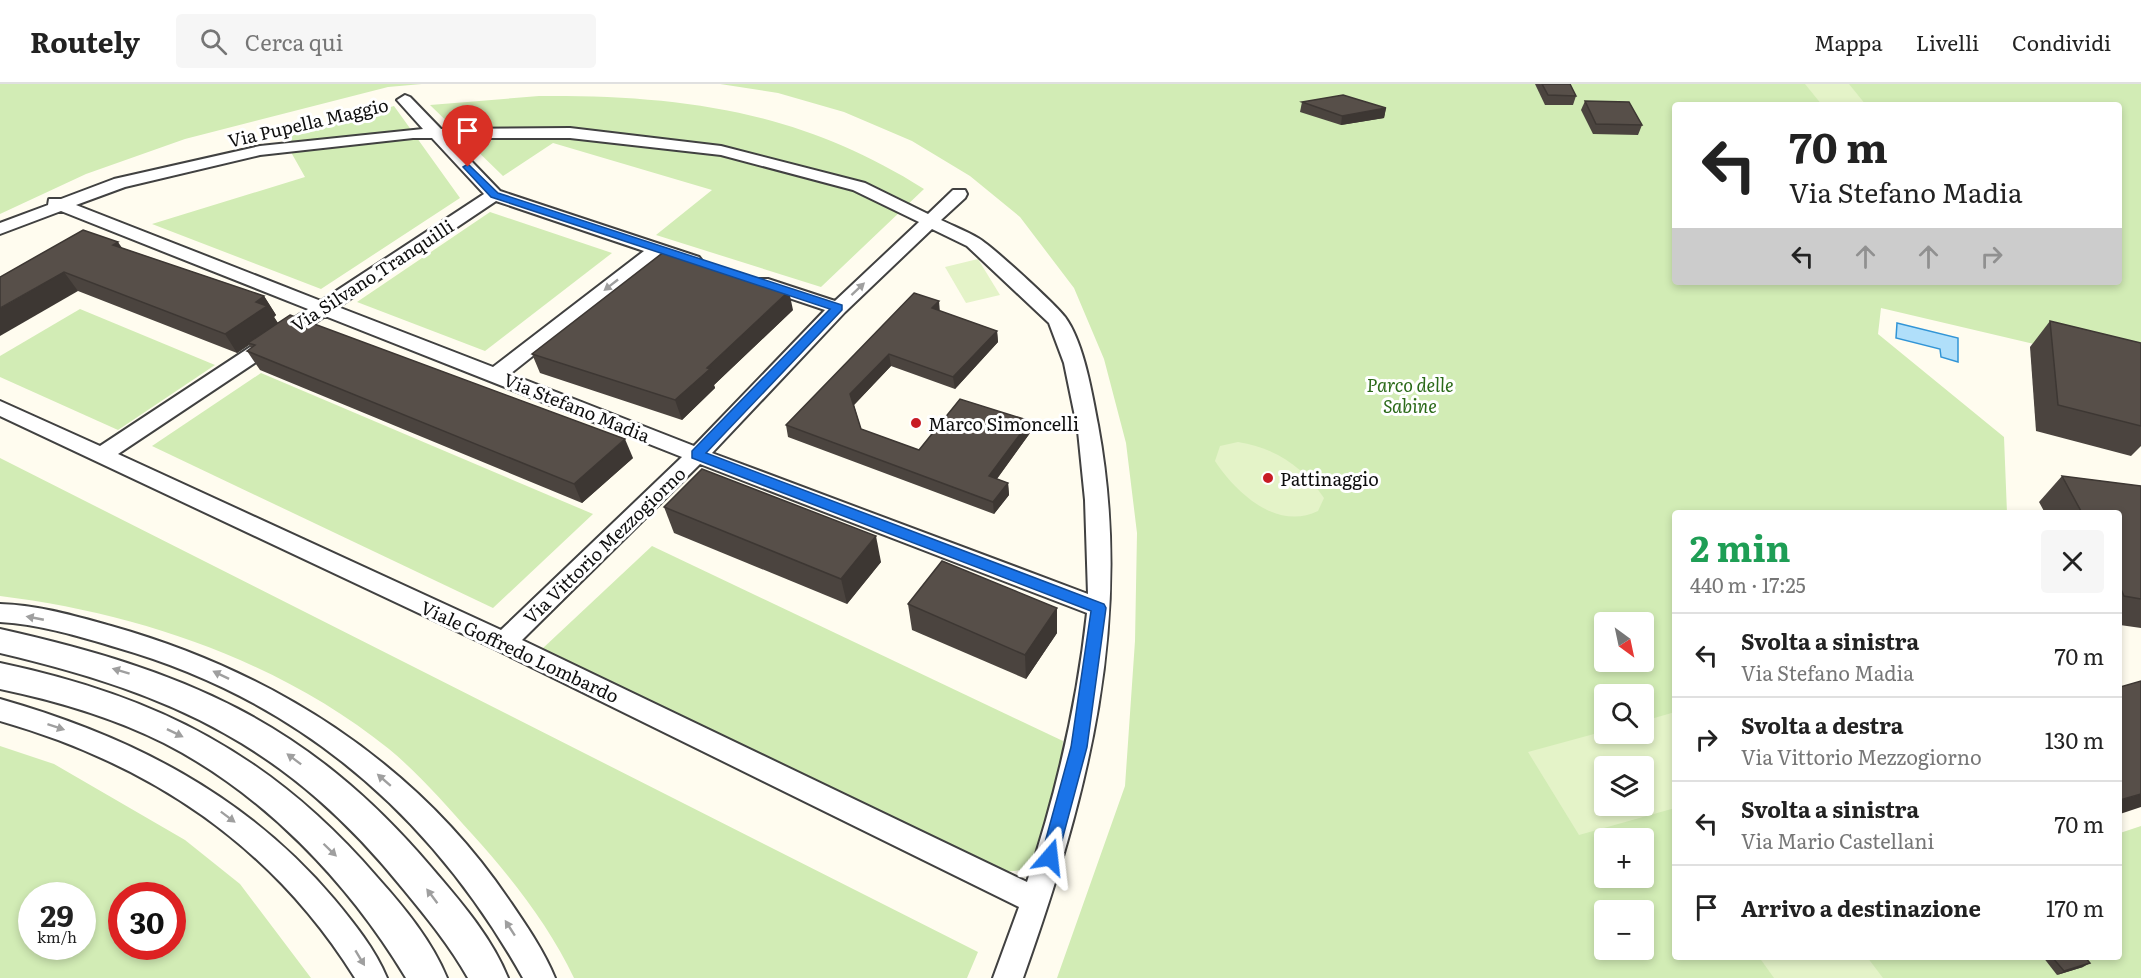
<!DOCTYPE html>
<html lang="it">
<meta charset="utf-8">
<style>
:root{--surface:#fff;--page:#f6f6f6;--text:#222;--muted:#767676;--line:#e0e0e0}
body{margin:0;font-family:Literata,serif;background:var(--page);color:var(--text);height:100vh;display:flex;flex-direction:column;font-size:22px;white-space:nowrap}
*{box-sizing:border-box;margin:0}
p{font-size:20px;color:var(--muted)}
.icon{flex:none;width:33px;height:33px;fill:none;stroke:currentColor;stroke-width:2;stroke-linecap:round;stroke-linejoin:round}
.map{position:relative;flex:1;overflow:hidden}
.side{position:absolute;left:1672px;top:426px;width:450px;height:450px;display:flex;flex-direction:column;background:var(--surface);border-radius:6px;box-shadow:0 3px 9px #0003}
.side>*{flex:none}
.hud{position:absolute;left:1672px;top:18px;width:450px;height:183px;border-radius:6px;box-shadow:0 3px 9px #0003;background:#fff;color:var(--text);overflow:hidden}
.needle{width:39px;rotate:147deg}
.controls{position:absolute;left:1594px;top:528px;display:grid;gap:12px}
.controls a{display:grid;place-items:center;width:60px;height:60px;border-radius:6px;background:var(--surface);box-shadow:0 3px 9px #0003;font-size:30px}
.speed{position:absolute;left:18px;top:798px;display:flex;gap:12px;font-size:30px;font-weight:700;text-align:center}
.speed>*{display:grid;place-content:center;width:78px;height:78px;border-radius:50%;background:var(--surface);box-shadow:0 3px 9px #0003;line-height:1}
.speed small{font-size:15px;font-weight:400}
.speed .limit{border:9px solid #d22;background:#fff;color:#111}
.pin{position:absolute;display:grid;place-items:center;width:51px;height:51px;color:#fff;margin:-62px -26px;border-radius:50% 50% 50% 0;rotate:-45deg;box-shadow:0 0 6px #0007}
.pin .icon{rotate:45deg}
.me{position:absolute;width:66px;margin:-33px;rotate:17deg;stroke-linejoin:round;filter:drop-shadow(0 0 4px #0008)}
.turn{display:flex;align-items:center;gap:21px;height:126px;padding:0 18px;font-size:27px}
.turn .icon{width:78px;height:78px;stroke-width:2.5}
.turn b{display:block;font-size:42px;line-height:51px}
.lanes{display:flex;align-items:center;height:57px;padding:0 18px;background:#0003;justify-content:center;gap:30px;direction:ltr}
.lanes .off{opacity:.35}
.round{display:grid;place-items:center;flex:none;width:63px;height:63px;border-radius:6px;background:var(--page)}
.head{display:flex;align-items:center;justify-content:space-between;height:102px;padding:0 18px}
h1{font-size:36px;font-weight:700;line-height:45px;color:#1e9e55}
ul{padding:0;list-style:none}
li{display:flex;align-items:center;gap:18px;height:84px;padding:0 18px;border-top:2px solid var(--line)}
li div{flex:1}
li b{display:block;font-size:22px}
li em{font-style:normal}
header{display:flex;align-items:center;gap:36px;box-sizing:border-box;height:84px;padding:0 30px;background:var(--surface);border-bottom:2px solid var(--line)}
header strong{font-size:28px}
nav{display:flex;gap:33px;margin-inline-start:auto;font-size:21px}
.search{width:420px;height:54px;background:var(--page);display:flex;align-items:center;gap:15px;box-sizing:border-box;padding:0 21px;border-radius:6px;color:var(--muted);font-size:22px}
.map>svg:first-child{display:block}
.green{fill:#d2ecb5;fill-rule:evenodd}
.pitch{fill:#e4f3c8;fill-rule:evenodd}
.water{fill:#b0dffa;stroke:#3295d6;stroke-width:1.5}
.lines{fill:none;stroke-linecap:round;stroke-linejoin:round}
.minor-casing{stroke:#414141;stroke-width:4}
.tertiary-casing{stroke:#414141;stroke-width:4}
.minor{fill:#fff;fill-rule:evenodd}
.tertiary{fill:#fff;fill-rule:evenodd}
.wall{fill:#4b443f}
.shaded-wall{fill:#3d3733}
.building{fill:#574f49;stroke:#3d3733;stroke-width:1.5}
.oneway{fill:#9f9f9f}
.route{fill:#1a73e8;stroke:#114b97;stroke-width:1.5}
.poi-dot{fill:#c81c25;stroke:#fff;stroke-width:2}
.labels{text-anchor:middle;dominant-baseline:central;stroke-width:6;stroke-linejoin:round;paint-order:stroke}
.street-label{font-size:18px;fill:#0e0e0e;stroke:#fff}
.park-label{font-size:18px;font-style:italic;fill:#2b6a19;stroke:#fff}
.poi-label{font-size:18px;fill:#0e0e0e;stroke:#fff;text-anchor:start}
</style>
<header>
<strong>Routely</strong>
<div class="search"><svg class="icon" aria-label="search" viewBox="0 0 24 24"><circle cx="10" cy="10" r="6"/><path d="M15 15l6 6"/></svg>Cerca qui</div>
<nav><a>Mappa</a><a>Livelli</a><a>Condividi</a></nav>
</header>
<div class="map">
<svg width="2141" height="894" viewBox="0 0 2141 894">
<rect width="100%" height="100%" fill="#fffcef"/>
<!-- green -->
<g class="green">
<path d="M0,0H422L388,3L185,55L86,90L0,130Z"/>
<path d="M720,0H2141V270L2098,275L1881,224L1878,250L2004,353L2007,429H1676V873H2120V749L2141,742V894H1057L1125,702L1135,557L1137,449L1126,359L1104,275L1074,204L1020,133L970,92L912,57L844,28L778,9ZM1676,21H2120V198H1676ZM1605,538H1644V578H1605ZM1605,610H1644V650H1605ZM1605,682H1644V722H1605ZM1605,754H1644V794H1605ZM1605,826H1644V866H1605Z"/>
<path d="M539,12C683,11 800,27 924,105L821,203L656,151L712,106L553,59L503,92L430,21Z"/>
<path d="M394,22L460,114L321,205L152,140L305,93L283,54Z"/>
<path d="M490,128L612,169L485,267L357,218Z"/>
<path d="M80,225L215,281L118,346L0,293V272Z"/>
<path d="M261,289L593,430L493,524L152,362Z"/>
<path d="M0,374L978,868L967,894H574C549,841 511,793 472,750C446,721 419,690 389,665C280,577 138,529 0,512Z"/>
<path d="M652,462L1063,657L1060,692L1035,778C1022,789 1007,789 993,784L542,565Z"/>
<path d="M0,662L54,680L185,756L240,800L311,894H0ZM32,812H82V862H32ZM122,812H172V862H122Z"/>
</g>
<!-- pitch -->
<g class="pitch">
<path d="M1805,0H1849L1866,21H1822Z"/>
<path d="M978,175L1000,211L966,219L945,183Z"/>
<path d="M1238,358C1275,364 1303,382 1324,414L1318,427C1277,447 1236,409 1215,377L1220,362Z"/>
<path d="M1675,628V724L1579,751L1528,668L1605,647V650H1644V637ZM1644,682V722H1605V682Z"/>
<path d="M1759,873H1867L1883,894H1774Z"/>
</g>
<!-- water -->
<path class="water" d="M1897,239L1958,254V278L1941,273L1940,265L1896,254Z"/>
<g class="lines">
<defs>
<g id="minor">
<path d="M405,11L410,13L441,45L570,44L721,62L865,99L928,130L953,106H965L967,110L965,114L941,136C953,142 966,147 978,154C992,162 1054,219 1065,233C1084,259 1092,310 1098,341C1134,537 1088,711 1023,894H993L1019,823L495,565L0,332V317L100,362L308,225L61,127L0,150V139L48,121L49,115H61L114,95L260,62L423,45L397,16ZM413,54H432L484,110L321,217L76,121L125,103L260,71ZM449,54H570L721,71L853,106L919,138L835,217L768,195H756L753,199L756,203L825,226L694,362L510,290L659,172L693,182L699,181L702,177L699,173L500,107ZM496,117L644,167L493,283L338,223ZM932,145L967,162L1049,239L1064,279L1078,347L1085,416L1088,510L712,369L845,228ZM325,232L682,373L501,546L118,370ZM700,380L1087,529C1077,622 1056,710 1027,798L522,556Z"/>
<path d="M0,520C38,521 75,532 111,542C271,587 415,677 509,816C526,841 544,867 555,894H523C431,730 298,615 115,563C78,552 39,540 0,538Z"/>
<path d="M0,615C130,652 245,710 334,815C354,839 375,865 387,894H355C271,760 150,680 0,637Z"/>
</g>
<g id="tertiary">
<path d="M0,545C183,586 307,637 431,783C460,817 491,852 508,894H468C450,862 427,834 404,806C289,663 175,610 0,569Z"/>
<path d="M0,579C157,612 272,671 377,793C404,823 432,857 447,894H406C349,799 264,710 164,659C112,633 57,617 0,605Z"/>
</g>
</defs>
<!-- minor casing -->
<use href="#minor" class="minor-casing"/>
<!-- tertiary casing -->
<use href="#tertiary" class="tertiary-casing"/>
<!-- minor -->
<use href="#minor" class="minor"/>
<!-- tertiary -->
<use href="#tertiary" class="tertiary"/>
</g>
<!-- wall -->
<g class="wall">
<path d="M1535,0H1570L1576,12L1573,21H1545Z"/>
<path d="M1585,17L1642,41L1638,51L1593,50L1581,26Z"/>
<path d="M1302,18L1386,24L1384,34L1341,41L1300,28Z"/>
<path d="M122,164L264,212L276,231L274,233L278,239L633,374L582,419L260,286L247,267L251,264L249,261L237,269L78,207L0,193Z"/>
<path d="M793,226L714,301L715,304L682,336L540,289L532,270Z"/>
<path d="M940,227L997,247L998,258L955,305L891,282L854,321L861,345L919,366L1030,337V349L997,395L1008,399L1009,411L994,430L788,353L786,341Z"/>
<path d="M2050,237L2141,261V362L2131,372L2036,347L2030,263Z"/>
<path d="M2062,392L2141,402V544L2120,541V429H2045L2039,418Z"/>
<path d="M664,423L881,478L847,520L674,449Z"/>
<path d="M908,520L1057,549L1026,595L912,546Z"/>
<path d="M2043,873H2085L2083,883L2057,891Z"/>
</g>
<!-- shaded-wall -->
<g class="shaded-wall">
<path d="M1386,24L1384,34L1341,41L1342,32Z"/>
<path d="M118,158L131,177L113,161Z"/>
<path d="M64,188L78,207L0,252V224Z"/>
<path d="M789,207L793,226L714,301L715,304L682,336L675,316L707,284Z"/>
<path d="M264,212L276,231L274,233L279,241L248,259L249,261L237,269L225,250L256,218Z"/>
<path d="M939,217L940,229L932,224Z"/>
<path d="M997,247L998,258L955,305L953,293Z"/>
<path d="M889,270L891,282L853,322L850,310Z"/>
<path d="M1030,337V349L990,404L989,392Z"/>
<path d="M625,355L633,374L582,419L574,400Z"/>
<path d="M1008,399L1009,411L994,430L993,418Z"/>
<path d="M876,452L881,478L847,520L841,495Z"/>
<path d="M1057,524V549L1026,595L1025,571Z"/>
<path d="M2141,710V723L2120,730V716Z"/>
<path d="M2090,879L2083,883L2057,891L2064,887Z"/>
</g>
<!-- building -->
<g class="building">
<path d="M1542,0H1570L1576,12L1548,11Z"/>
<path d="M1343,11L1386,24L1342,32L1302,18Z"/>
<path d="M1585,17L1629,18L1642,41L1596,40Z"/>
<path d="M83,146L118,158L113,161L264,212L256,218L267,222L225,250L64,188L0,224V193Z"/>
<path d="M665,167L789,207L707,284L710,285L675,316L532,270Z"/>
<path d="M914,209L939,217L932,224L997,247L953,293L889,270L850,310L861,345L919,366L960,315L1030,337L989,392L1008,399L993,418L786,341Z"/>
<path d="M290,231L625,355L574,400L247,267L255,261L248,259Z"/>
<path d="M2050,237L2141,259V342L2058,321Z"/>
<path d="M702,385L876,452L841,495L664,423Z"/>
<path d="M2062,392L2141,402V515L2124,512L2120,503V429H2082Z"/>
<path d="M942,477L1057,524L1025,571L908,520Z"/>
<path d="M2141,597V710L2120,716V603Z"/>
<path d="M2052,873H2085L2090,879L2064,887Z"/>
</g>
<!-- one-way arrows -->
<defs><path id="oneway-solid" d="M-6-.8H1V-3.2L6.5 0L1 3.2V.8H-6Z" transform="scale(1.5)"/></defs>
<g class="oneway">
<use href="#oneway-solid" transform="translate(611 201) rotate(142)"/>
<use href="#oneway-solid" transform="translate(858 205) rotate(-43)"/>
<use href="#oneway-solid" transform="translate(35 534) rotate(-169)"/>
<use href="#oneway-solid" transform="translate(121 587) rotate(-163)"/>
<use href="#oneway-solid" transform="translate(221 591) rotate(-154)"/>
<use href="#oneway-solid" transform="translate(56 643) rotate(18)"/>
<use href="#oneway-solid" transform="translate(175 649) rotate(26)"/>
<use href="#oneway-solid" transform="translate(294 675) rotate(-143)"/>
<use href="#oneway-solid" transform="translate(384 696) rotate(-139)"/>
<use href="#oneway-solid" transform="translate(228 733) rotate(37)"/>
<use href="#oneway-solid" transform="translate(330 766) rotate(44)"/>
<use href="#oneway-solid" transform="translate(432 812) rotate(-127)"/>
<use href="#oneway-solid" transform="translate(510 844) rotate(-123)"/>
<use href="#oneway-solid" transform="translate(360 874) rotate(59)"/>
</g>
<!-- route -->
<path class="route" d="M468,80L498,109L842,221V226L706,369L1104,520L1106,524L1087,663L1056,779L1050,781L1044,779L1041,773L1071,663L1091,527L692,374V367L830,225L491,113L463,83Z"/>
<!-- markers -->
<g class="poi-dot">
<circle cx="916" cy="339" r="6"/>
<circle cx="1268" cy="394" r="6"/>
</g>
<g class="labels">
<!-- street labels -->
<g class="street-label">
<text transform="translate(308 38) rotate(-13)">Via Pupella Maggio</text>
<text transform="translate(372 191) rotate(-33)">Via Silvano Tranquilli</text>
<text transform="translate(577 323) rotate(22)">Via Stefano Madia</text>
<text transform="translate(604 461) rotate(-44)">Via Vittorio Mezzogiorno</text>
<text transform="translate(520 567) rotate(25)">Viale Goffredo Lombardo</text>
</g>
<!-- park labels -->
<g class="park-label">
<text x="1410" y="300">Parco delle<tspan x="1410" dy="21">Sabine</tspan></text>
</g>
<!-- poi labels -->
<g class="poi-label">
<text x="928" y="339">Marco Simoncelli</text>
<text x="1280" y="394">Pattinaggio</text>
</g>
</g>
</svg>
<div class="controls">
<a><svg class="needle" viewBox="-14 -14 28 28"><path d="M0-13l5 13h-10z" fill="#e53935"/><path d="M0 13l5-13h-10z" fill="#767676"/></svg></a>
<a><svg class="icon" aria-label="search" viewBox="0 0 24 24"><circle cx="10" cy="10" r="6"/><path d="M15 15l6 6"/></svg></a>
<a><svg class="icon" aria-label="layers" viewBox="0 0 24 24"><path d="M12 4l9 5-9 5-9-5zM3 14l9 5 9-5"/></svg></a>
<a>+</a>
<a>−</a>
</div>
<div class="speed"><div>29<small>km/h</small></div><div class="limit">30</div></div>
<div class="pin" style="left:468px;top:83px;background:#d93025"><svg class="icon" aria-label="arrive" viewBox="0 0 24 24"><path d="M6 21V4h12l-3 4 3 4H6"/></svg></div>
<svg class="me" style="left:1050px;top:773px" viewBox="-20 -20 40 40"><path d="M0-17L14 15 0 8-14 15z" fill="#1a73e8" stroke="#fff" stroke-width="4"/></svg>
<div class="hud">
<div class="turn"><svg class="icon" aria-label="left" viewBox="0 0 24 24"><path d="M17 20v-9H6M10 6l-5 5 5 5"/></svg><div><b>70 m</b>Via Stefano Madia</div></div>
<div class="lanes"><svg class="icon" aria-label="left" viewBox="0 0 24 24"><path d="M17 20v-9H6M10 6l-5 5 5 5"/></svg><svg class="icon off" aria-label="ahead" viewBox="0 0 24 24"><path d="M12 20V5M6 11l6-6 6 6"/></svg><svg class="icon off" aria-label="ahead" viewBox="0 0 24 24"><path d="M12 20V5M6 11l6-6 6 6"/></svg><svg class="icon off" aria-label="right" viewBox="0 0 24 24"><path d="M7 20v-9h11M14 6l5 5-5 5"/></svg></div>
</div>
<section class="side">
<div class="head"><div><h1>2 min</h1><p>440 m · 17:25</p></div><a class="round"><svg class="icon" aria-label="close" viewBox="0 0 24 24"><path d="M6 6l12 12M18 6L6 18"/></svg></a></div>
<ul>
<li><svg class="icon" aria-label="left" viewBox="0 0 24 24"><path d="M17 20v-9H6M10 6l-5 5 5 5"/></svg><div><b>Svolta a sinistra</b><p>Via Stefano Madia</p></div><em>70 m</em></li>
<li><svg class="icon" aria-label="right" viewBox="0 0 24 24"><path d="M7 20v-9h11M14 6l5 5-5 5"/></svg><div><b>Svolta a destra</b><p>Via Vittorio Mezzogiorno</p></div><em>130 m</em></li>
<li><svg class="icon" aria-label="left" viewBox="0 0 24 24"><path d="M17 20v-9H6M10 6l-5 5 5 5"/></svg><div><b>Svolta a sinistra</b><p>Via Mario Castellani</p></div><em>70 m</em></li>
<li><svg class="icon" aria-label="arrive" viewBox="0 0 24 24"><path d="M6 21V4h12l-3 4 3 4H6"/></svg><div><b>Arrivo a destinazione</b></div><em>170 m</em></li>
</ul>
</section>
</div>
